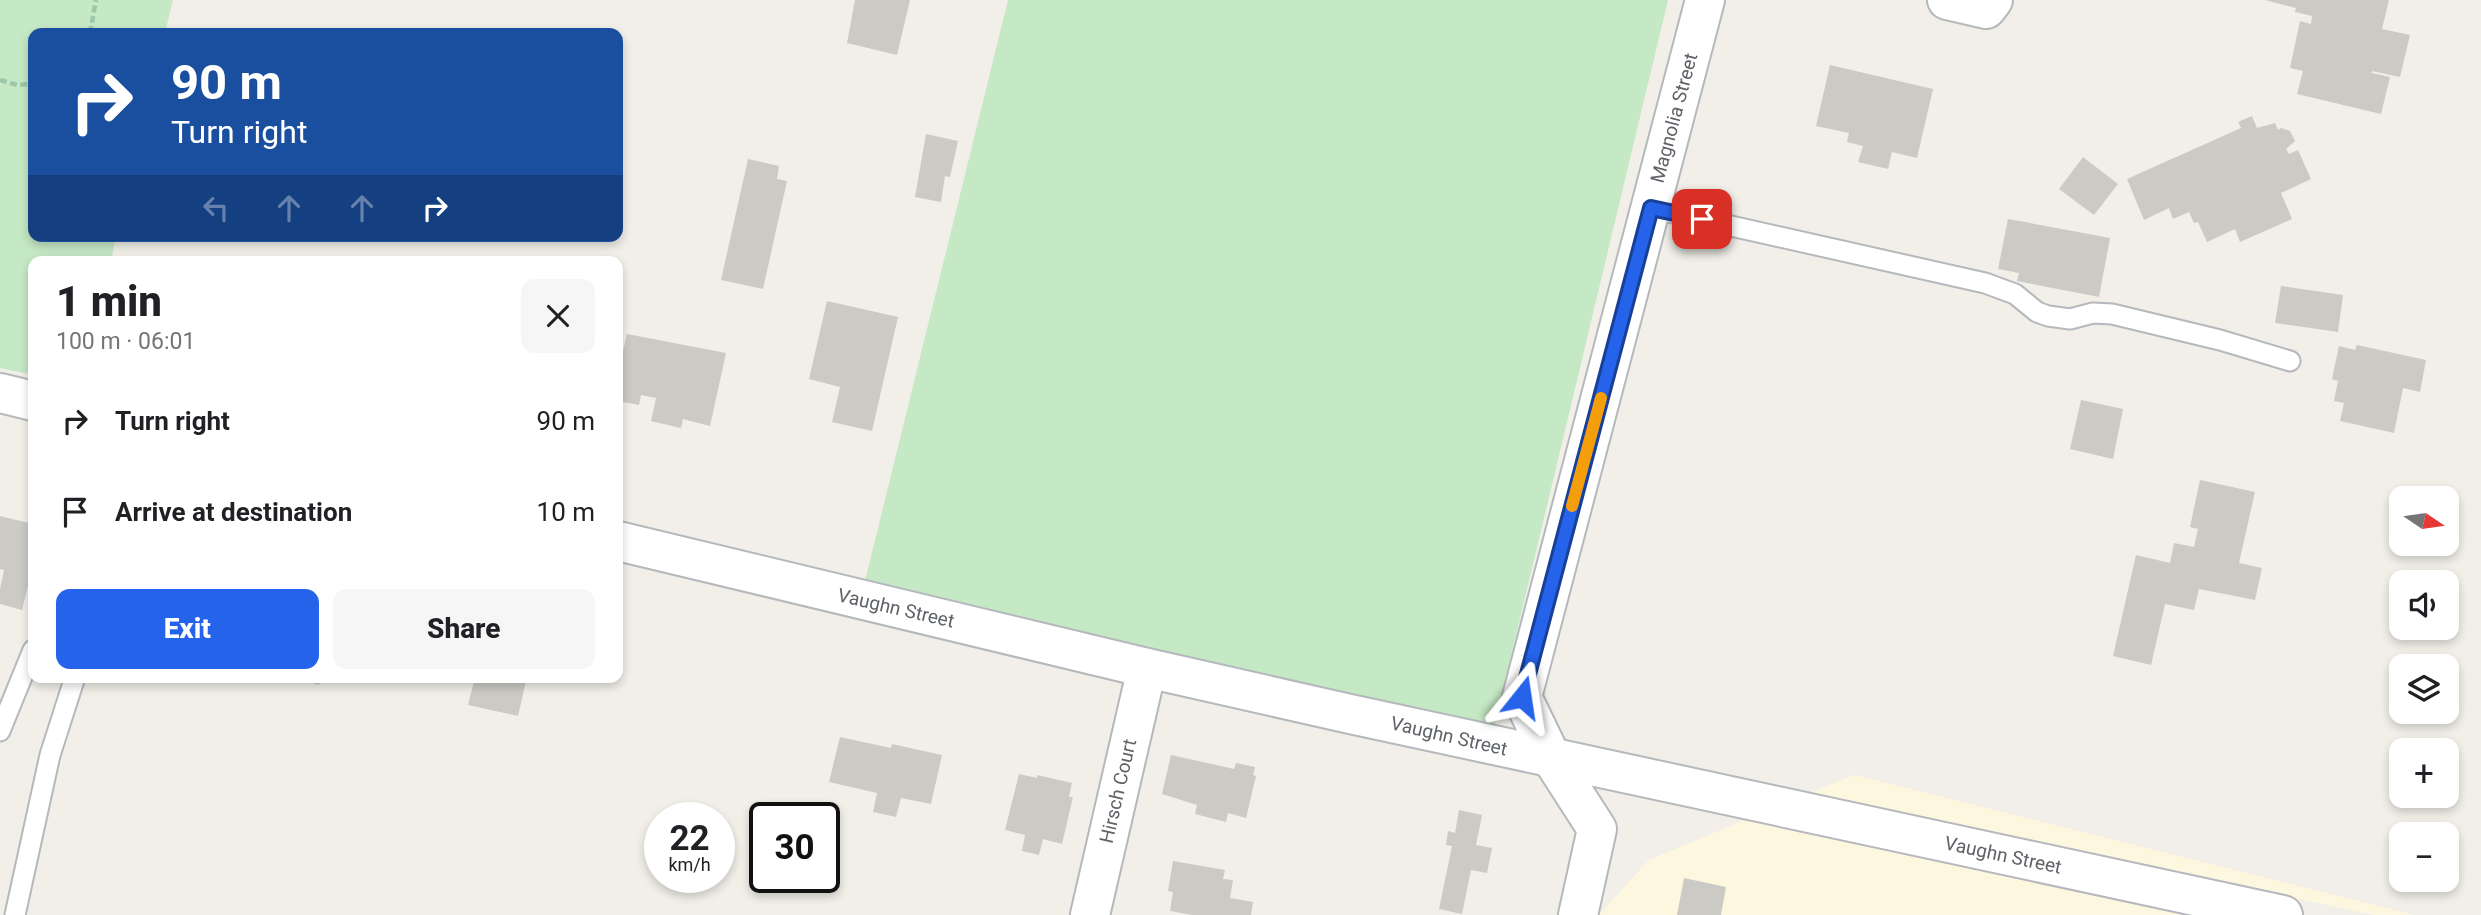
<!DOCTYPE html>
<meta charset="utf-8">
<style>
:root{--surface:#fff;--page:#f6f6f6;--text:#202124;--muted:#757577;--accent:#2563eb}
body{margin:0;font-family:Roboto,sans-serif;background:var(--page);color:var(--text);height:100vh;display:flex;flex-direction:column;font-size:26px;white-space:nowrap}
*{box-sizing:border-box;margin:0}
p{font-size:23px;color:var(--muted)}
.icon{flex:none;width:38px;height:38px;fill:none;stroke:currentColor;stroke-width:2;stroke-linecap:round;stroke-linejoin:round}
.map{position:relative;flex:1;overflow:hidden}
.panel{position:absolute;left:28px;top:256px;width:595px;height:427px;display:flex;flex-direction:column;background:var(--surface);border-radius:14px;box-shadow:0 4px 10px #0003}
.panel>*{flex:none}
.banner{position:absolute;left:28px;top:28px;width:595px;height:214px;border-radius:14px;box-shadow:0 4px 10px #0003;background:#1a4fa0;color:#fff;overflow:hidden}
.needle{width:46px;rotate:103deg}
.tools{position:absolute;left:2389px;top:486px;display:grid;gap:14px}
.tools a{display:grid;place-items:center;width:70px;height:70px;border-radius:14px;background:var(--surface);box-shadow:0 4px 10px #0003;font-size:35px}
.speed{position:absolute;left:644px;top:802px;display:flex;gap:14px;font-size:35px;font-weight:700;text-align:center}
.speed>*{display:grid;place-content:center;width:91px;height:91px;border-radius:50%;background:var(--surface);box-shadow:0 4px 10px #0003;line-height:1}
.speed small{font-size:18px;font-weight:400}
.speed .limit{border:4px solid #111;border-radius:10px;background:#fff;color:#111}
.pin{position:absolute;display:grid;place-items:center;width:60px;height:60px;color:#fff;margin:-30px;border-radius:14px;box-shadow:0 4px 10px #0006}
.me{position:absolute;width:77px;margin:-38px;rotate:15deg;stroke-linejoin:round;filter:drop-shadow(0 0 5px #0008)}
.turn{display:flex;align-items:center;gap:24px;height:147px;padding:0 28px;font-size:32px}
.turn .icon{width:91px;height:91px;stroke-width:2.5}
.turn b{display:block;font-size:49px;line-height:60px}
.lanes{display:flex;align-items:center;height:66px;padding:0 28px;background:#0003;justify-content:center;gap:35px;direction:ltr}
.lanes .off{opacity:.35}
.round{display:grid;place-items:center;flex:none;width:74px;height:74px;border-radius:14px;background:var(--page)}
.summary{display:flex;align-items:center;justify-content:space-between;height:119px;padding:0 28px}
h1{font-size:42px;font-weight:800;line-height:52px}
.cta{display:flex;gap:14px;margin-top:auto;padding:14px 28px}
.cta a{flex:1;height:80px;border-radius:14px;background:var(--accent);color:#fff;font-size:28px;font-weight:800;line-height:80px;text-align:center}
.cta a+a{background:var(--page);color:var(--text)}
ul{padding:0;list-style:none}
li{display:flex;align-items:center;gap:21px;height:91px;padding:0 28px}
li div{flex:1}
li b{display:block;font-size:26px}
li em{font-style:normal}
.map>svg:first-child{display:block}
.commercial{fill:#fef7e0}
.green{fill:#c5e8c5}
.building{fill:#cccac5}
.lines{fill:none;stroke-linecap:round;stroke-linejoin:round}
.lane-casing{stroke:#b5b8bc;stroke-width:23}
.street-casing{stroke:#b5b8bc;stroke-width:42}
.path{stroke:#9cc7a9;stroke-width:4.5;stroke-dasharray:7 3.5;stroke-linecap:butt}
.lane{stroke:#fff;stroke-width:19}
.street{stroke:#fff;stroke-width:38}
.route-casing{stroke:#184099;stroke-width:18}
.route{stroke:#2563eb;stroke-width:12}
.slow{stroke:#f59e0b;stroke-width:12}
.labels{text-anchor:middle;dominant-baseline:central;stroke-width:5;stroke-linejoin:round;paint-order:stroke}
.street-label{font-size:19px;fill:#5f6368;stroke:#fff}
</style>
<div class="map">
<svg width="2481" height="915" viewBox="0 0 2481 915">
<rect width="100%" height="100%" fill="#f1efe8"/>
<!-- commercial -->
<g class="commercial">
<path d="M1854,775L2414,915H2374L1807,794Z"/>
<path d="M1747,819L2193,915H1599L1649,860Z"/>
</g>
<!-- green -->
<g class="green">
<path d="M0,0H173L165,33H33V236H116L111,261H33V375L0,368Z"/>
<path d="M1008,0H1668L1494,727L1151,650L865,581Z"/>
</g>
<!-- building -->
<g class="building">
<path d="M855,0H910L897,55L847,43Z"/>
<path d="M2265,0H2389L2382,29L2410,35L2400,77L2372,71V73L2390,77L2381,114L2297,94L2303,71L2290,68L2300,21L2311,24L2312,16L2295,12L2296,8Z"/>
<path d="M1830,65L1933,89L1917,158L1892,152L1888,169L1858,162L1863,146L1847,142L1849,133L1816,126Z"/>
<path d="M2252,116L2257,128L2275,123L2278,130L2281,128L2290,131L2295,141L2286,149L2289,154L2298,150L2311,179L2281,193L2292,219L2240,242L2235,229L2207,242L2198,222L2194,223L2189,212L2173,219L2169,208L2144,220L2127,179L2241,128L2238,122Z"/>
<path d="M926,134L958,141L950,177L945,176L941,202L915,197Z"/>
<path d="M2083,157L2118,184L2094,215L2059,189Z"/>
<path d="M748,159L779,166L777,179L787,181L763,289L721,280Z"/>
<path d="M2008,219L2110,238L2099,297L2017,281L2019,273L1998,269Z"/>
<path d="M2281,286L2343,295L2338,332L2275,323Z"/>
<path d="M827,301L898,317L872,431L832,422L840,387L809,379Z"/>
<path d="M627,334L726,353L710,426L683,419L681,428L651,421L656,398L641,395L639,405L618,401V359L621,360Z"/>
<path d="M2357,345L2426,360L2420,392L2403,388L2394,433L2340,421L2344,403L2334,401L2338,381L2332,379L2339,346L2355,350Z"/>
<path d="M2081,400L2123,409L2113,459L2070,449Z"/>
<path d="M2200,480L2255,492L2239,563L2262,568L2255,600L2199,589L2194,610L2165,604L2151,665L2113,656L2136,555L2170,563L2174,543L2194,547L2198,529L2190,527Z"/>
<path d="M0,516L33,524V588L28,586L22,610L0,604V589L4,570L0,569Z"/>
<path d="M292,677H321L319,685Z"/>
<path d="M475,677H527L518,716L468,705Z"/>
<path d="M840,737L891,748L892,744L942,755L931,804L901,798L896,817L873,812L877,793L829,782Z"/>
<path d="M1171,755L1234,769L1236,763L1255,767L1253,775L1256,776L1246,818L1228,813L1226,822L1195,814L1197,805L1162,794Z"/>
<path d="M1019,774L1037,778V775L1072,783L1069,797H1073L1062,844L1043,839L1039,855L1022,851L1025,835L1005,830Z"/>
<path d="M1459,810L1482,815L1476,845L1492,848L1487,873L1471,870L1462,914L1439,909L1452,846L1446,845L1448,831L1455,833Z"/>
<path d="M1173,861L1225,870L1223,879L1233,880L1230,898L1253,902L1251,915H1193L1170,911L1173,892L1168,891Z"/>
<path d="M1684,878L1726,887L1721,915H1677Z"/>
</g>
<g class="lines">
<defs>
<g id="lane">
<path d="M1651,208L1985,283L2015,294L2037,312L2048,316L2070,319L2093,313L2112,314L2220,340L2290,361"/>
<path d="M0,731L33,650"/>
<path d="M15,915L50,755L75,677"/>
</g>
<g id="street">
<path d="M1947,0L1986,9L1993,0"/>
<path d="M0,393L33,401"/>
<path d="M618,541L1147,668L1350,714L2283,915"/>
<path d="M1090,915L1147,668"/>
<path d="M1578,915L1597,829L1552,759L1522,697L1705,0"/>
</g>
</defs>
<!-- lane casing -->
<use href="#lane" class="lane-casing"/>
<!-- street casing -->
<use href="#street" class="street-casing"/>
<!-- path -->
<g class="path">
<path d="M90,33L96,0"/>
<path d="M0,80L17,85L33,84"/>
</g>
<!-- lane -->
<use href="#lane" class="lane"/>
<!-- street -->
<use href="#street" class="street"/>
</g>
<g class="lines">
<defs>
<path id="route" d="M1522,697L1651,208L1702,219"/>
</defs>
<!-- route casing -->
<use href="#route" class="route-casing"/>
<!-- route -->
<use href="#route" class="route"/>
<!-- slow -->
<path class="slow" d="M1572,506L1601,398"/>
</g>
<g class="labels">
<!-- street labels -->
<g class="street-label">
<text transform="translate(1674 118) rotate(-75)">Magnolia Street</text>
<text transform="translate(896 608) rotate(13)">Vaughn Street</text>
<text transform="translate(1449 736) rotate(13)">Vaughn Street</text>
<text transform="translate(1118 791) rotate(-77)">Hirsch Court</text>
<text transform="translate(2003 855) rotate(12)">Vaughn Street</text>
</g>
</g>
</svg>
<div class="tools">
<a><svg class="needle" viewBox="-14 -14 28 28"><path d="M0-13l5 13h-10z" fill="#e53935"/><path d="M0 13l5-13h-10z" fill="#757577"/></svg></a>
<a><svg class="icon" aria-label="sound" viewBox="0 0 24 24"><path d="M4 9h4l5-4v14l-5-4H4zM17 9q2 3 0 6"/></svg></a>
<a><svg class="icon" aria-label="layers" viewBox="0 0 24 24"><path d="M12 4l9 5-9 5-9-5zM3 14l9 5 9-5"/></svg></a>
<a>+</a>
<a>−</a>
</div>
<div class="speed"><div>22<small>km/h</small></div><div class="limit">30</div></div>
<div class="pin" style="left:1702px;top:219px;background:#d93025"><svg class="icon" aria-label="arrive" viewBox="0 0 24 24"><path d="M6 21V4h12l-3 4 3 4H6"/></svg></div>
<svg class="me" style="left:1522px;top:697px" viewBox="-20 -20 40 40"><path d="M0-17L14 15 0 8-14 15z" fill="#2563eb" stroke="#fff" stroke-width="4"/></svg>
<div class="banner">
<div class="turn"><svg class="icon" aria-label="right" viewBox="0 0 24 24"><path d="M7 20v-9h11M14 6l5 5-5 5"/></svg><div><b>90 m</b>Turn right</div></div>
<div class="lanes"><svg class="icon off" aria-label="left" viewBox="0 0 24 24"><path d="M17 20v-9H6M10 6l-5 5 5 5"/></svg><svg class="icon off" aria-label="ahead" viewBox="0 0 24 24"><path d="M12 20V5M6 11l6-6 6 6"/></svg><svg class="icon off" aria-label="ahead" viewBox="0 0 24 24"><path d="M12 20V5M6 11l6-6 6 6"/></svg><svg class="icon" aria-label="right" viewBox="0 0 24 24"><path d="M7 20v-9h11M14 6l5 5-5 5"/></svg></div>
</div>
<section class="panel">
<div class="summary"><div><h1>1 min</h1><p>100 m · 06:01</p></div><a class="round"><svg class="icon" aria-label="close" viewBox="0 0 24 24"><path d="M6 6l12 12M18 6L6 18"/></svg></a></div>
<ul>
<li><svg class="icon" aria-label="right" viewBox="0 0 24 24"><path d="M7 20v-9h11M14 6l5 5-5 5"/></svg><div><b>Turn right</b></div><em>90 m</em></li>
<li><svg class="icon" aria-label="arrive" viewBox="0 0 24 24"><path d="M6 21V4h12l-3 4 3 4H6"/></svg><div><b>Arrive at destination</b></div><em>10 m</em></li>
</ul>
<div class="cta"><a>Exit</a><a>Share</a></div>
</section>
</div>
